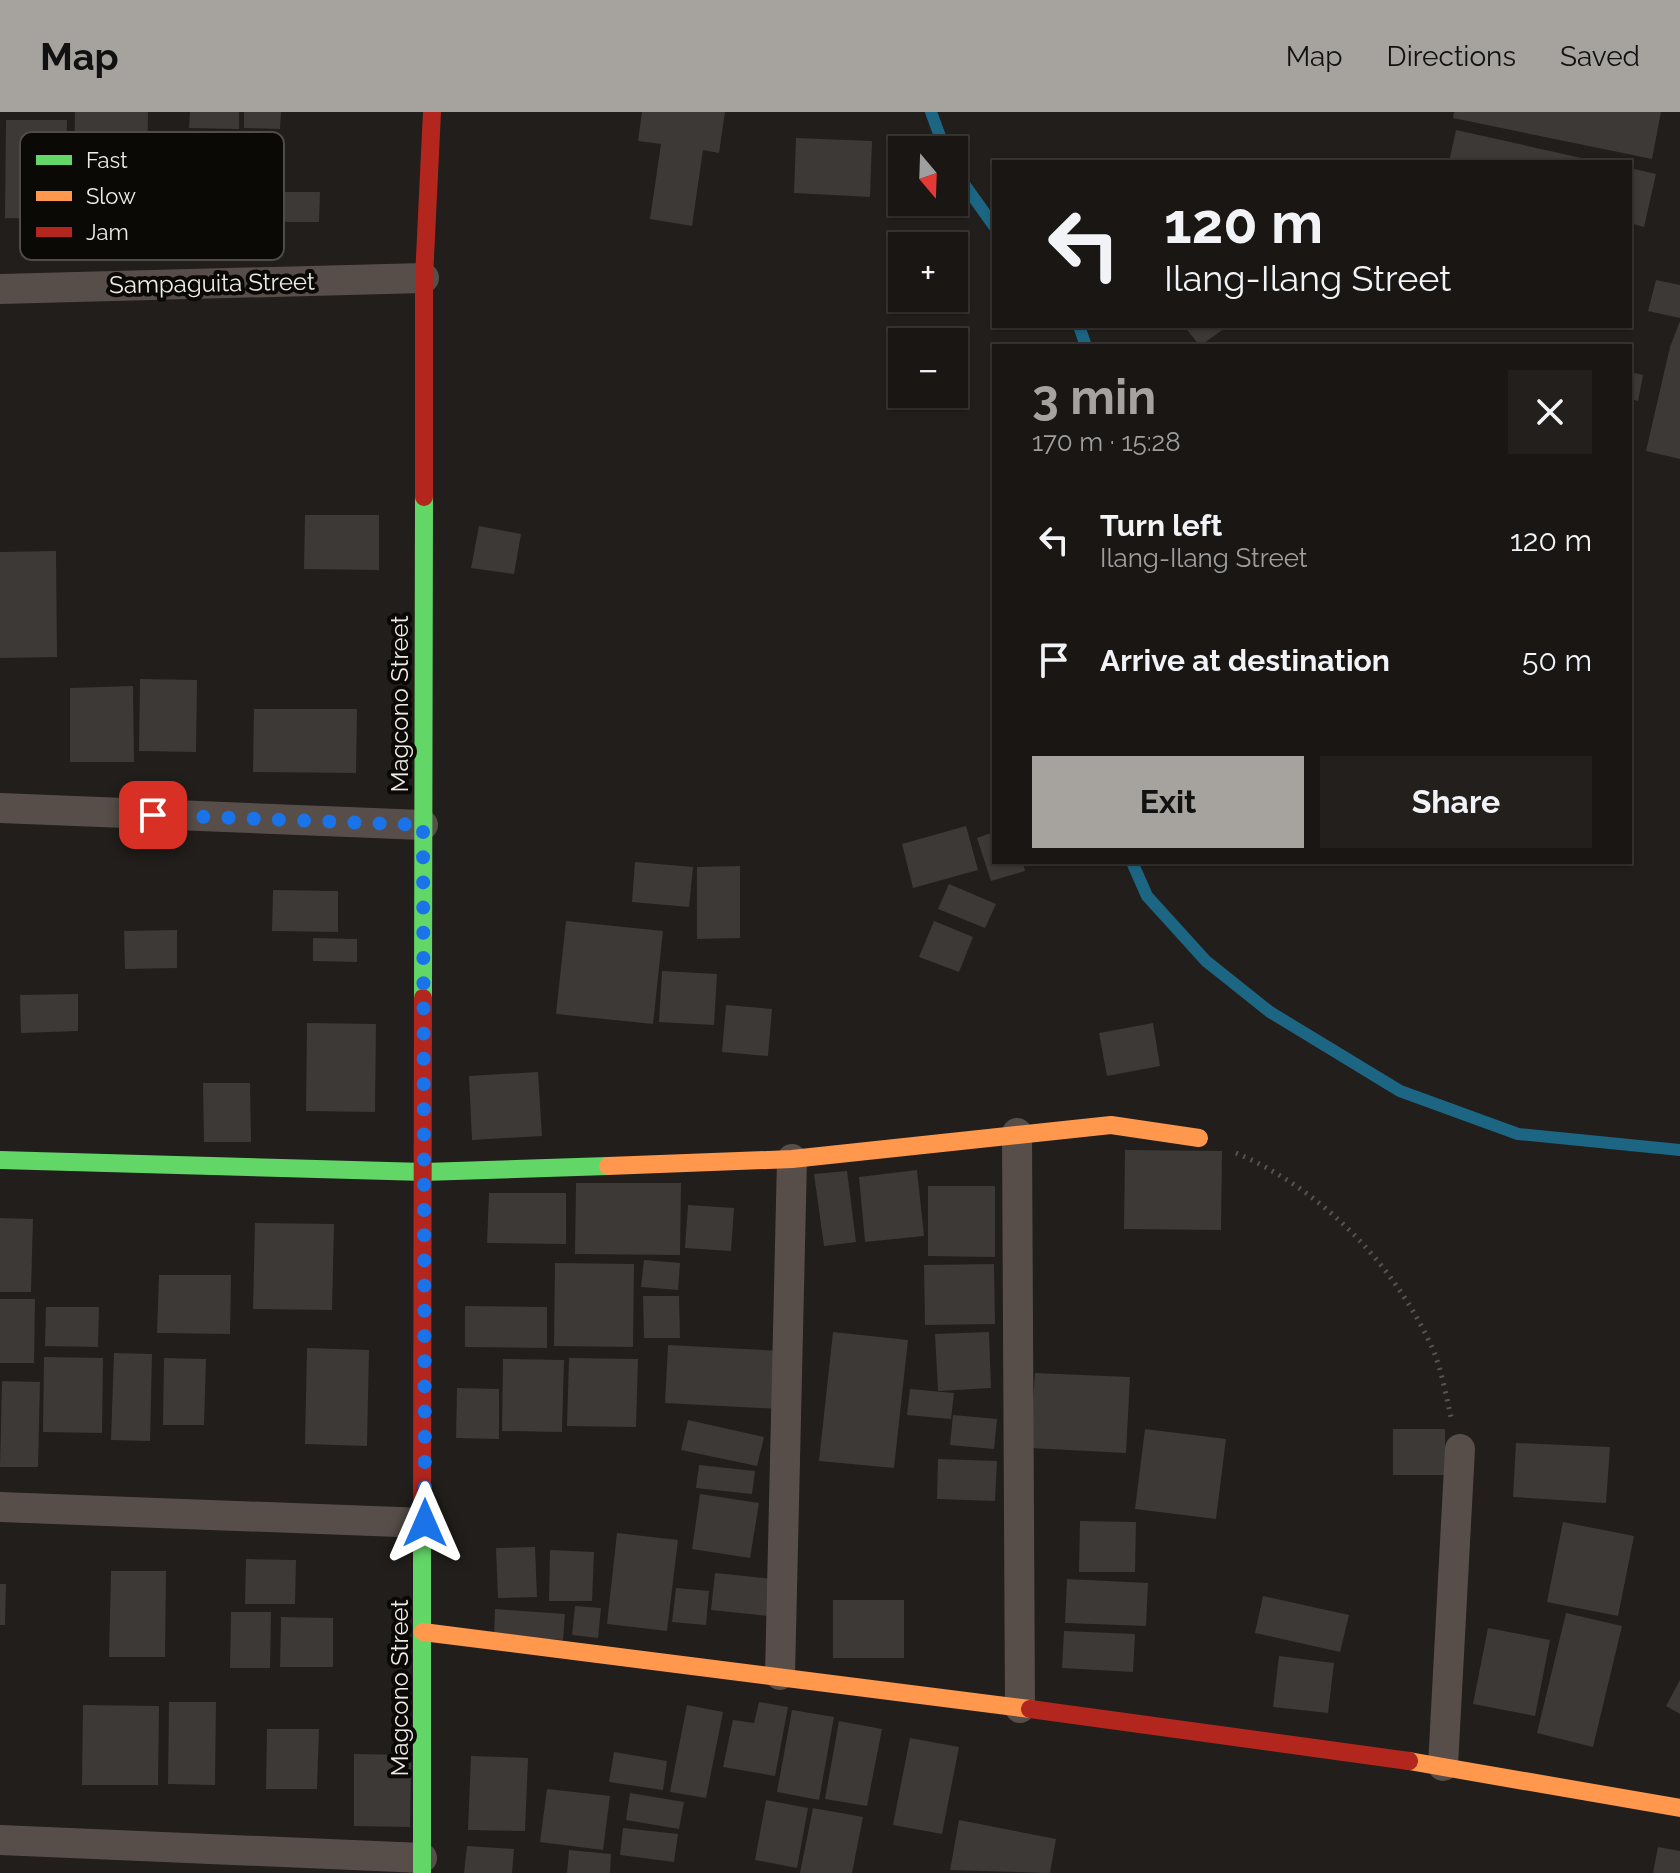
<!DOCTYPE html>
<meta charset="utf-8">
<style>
:root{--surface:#191614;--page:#221f1d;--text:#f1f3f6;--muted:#9f9fa0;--line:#373534;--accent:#a6a39e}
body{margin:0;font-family:Raleway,sans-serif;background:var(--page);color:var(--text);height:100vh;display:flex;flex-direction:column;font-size:30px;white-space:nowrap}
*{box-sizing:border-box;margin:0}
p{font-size:26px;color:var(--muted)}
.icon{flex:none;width:44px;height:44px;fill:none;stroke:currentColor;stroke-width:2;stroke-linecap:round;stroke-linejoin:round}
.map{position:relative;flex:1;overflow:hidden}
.drawer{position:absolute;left:992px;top:232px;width:640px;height:520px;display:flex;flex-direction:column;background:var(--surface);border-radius:0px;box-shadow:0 2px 6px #0004,0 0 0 2px var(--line)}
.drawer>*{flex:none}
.top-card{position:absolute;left:992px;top:48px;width:640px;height:168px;border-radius:0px;box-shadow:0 2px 6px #0004,0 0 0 2px var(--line);background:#191614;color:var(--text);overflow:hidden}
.needle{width:52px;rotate:161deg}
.buttons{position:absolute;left:888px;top:24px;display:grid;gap:16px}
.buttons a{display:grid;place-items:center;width:80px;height:80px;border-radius:0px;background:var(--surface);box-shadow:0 2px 6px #0004,0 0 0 2px var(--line);font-size:40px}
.pin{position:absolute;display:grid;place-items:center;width:68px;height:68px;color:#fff;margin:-34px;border-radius:16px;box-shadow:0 4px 12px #0006}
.me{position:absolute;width:88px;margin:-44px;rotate:0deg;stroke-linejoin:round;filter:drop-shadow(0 0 6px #0008)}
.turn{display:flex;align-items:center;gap:28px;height:168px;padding:0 40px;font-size:36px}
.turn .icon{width:104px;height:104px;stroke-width:2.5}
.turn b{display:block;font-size:56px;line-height:68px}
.round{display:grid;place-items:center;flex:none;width:84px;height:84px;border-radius:0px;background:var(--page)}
.overview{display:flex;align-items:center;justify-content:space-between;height:136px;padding:0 40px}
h1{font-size:48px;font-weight:700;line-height:60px;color:var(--accent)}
.action{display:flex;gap:16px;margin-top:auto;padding:16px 40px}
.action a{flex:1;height:92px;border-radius:0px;background:var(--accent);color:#111;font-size:32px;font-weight:700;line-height:92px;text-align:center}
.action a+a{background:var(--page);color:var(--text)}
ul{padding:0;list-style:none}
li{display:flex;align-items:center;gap:24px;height:120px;padding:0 40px}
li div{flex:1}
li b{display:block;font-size:30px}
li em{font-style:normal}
header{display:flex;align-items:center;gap:48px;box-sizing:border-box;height:112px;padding:0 40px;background:var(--accent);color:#111}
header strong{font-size:38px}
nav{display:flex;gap:44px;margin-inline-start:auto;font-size:28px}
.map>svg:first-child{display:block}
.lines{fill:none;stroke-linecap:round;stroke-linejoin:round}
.stream{stroke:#1c6684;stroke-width:12}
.building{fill:#3c3937}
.path{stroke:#59534f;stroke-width:5;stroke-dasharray:2 6;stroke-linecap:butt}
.street{stroke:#584e49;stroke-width:30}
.fast{stroke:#63d668;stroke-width:18}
.slow{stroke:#ff974d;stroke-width:18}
.jam{stroke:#b3261e;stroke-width:18}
.route{stroke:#1a73e8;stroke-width:14;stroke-dasharray:0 25.2}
.labels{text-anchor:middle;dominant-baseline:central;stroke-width:8;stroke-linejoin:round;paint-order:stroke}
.street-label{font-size:24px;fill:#eeeae5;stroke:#0b0906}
.key{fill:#0b0906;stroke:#4f4c49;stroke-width:2}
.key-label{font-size:22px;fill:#eeeae5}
</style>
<header>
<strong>Map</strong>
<nav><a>Map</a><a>Directions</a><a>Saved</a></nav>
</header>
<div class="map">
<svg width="1680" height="1761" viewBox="0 0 1680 1761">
<rect width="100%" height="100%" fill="#211e1b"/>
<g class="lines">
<!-- stream -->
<g class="stream">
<path d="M931,0L945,38"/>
<path d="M954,58L994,114"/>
<path d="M1079,214L1086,234"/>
<path d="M1132,750L1147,784L1206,849L1270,900L1400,979L1518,1022L1680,1038"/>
</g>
</g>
<!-- building -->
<g class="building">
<path d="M75,0H148L146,123L73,122Z"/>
<path d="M190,0H239V17L189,16Z"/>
<path d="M244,0H281L280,17L244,16Z"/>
<path d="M642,0H725L719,41L703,38L692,114L650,107L661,32L638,29Z"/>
<path d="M1454,0H1661L1652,47L1453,6Z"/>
<path d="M6,8H67L65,107L5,106Z"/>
<path d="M1456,18L1595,49V50H1449Z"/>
<path d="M796,26L872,29L870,85L794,81Z"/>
<path d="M1630,56L1656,62L1644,115L1630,111Z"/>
<path d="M279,80H320L319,110H279Z"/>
<path d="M1656,168L1680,173V206L1648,199Z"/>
<path d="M1680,209V347L1646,339L1670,235Z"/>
<path d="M1184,214H1228L1200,234Z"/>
<path d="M1630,260L1643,263L1638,289L1630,287Z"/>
<path d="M305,403H379V458L304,457Z"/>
<path d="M479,414L521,422L514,462L471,456Z"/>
<path d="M56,439L57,545L0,546V440Z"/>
<path d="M140,567L197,568L196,640L139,639Z"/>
<path d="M133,574L134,650H70V576Z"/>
<path d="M254,597H357L356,661L253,660Z"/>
<path d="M966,714L978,758L913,776L902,732Z"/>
<path d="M994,720V750H1023L1025,759L991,769L977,726Z"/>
<path d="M635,750L693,755L689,795L632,790Z"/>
<path d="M740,754V826L697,827V755Z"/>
<path d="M949,772L996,792L985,816L938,797Z"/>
<path d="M273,778L338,779V820L272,819Z"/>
<path d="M566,809L663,819L653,912L556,902Z"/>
<path d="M934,809L973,825L959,860L919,845Z"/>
<path d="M177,818V856L125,857L124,819Z"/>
<path d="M313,826L357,827V850L313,849Z"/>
<path d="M662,859L717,862L714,913L659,910Z"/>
<path d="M78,882V919L21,921L20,883Z"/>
<path d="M726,893L772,897L768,944L722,940Z"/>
<path d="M307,911L376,912L375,1000L306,999Z"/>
<path d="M1153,911L1160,954L1107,964L1099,921Z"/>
<path d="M538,960L542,1024L472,1028L469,964Z"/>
<path d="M203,971H250L251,1030H204Z"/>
<path d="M1125,1038L1222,1039L1221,1118L1124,1117Z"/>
<path d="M917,1058L924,1124L865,1130L859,1065Z"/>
<path d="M847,1059L856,1130L824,1134L814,1062Z"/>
<path d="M576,1071H681L680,1143L575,1142Z"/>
<path d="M928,1074H995V1145L928,1144Z"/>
<path d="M489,1081H566V1132L487,1131Z"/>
<path d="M688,1093L734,1096L731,1139L685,1136Z"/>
<path d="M0,1106L33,1107L31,1180H0Z"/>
<path d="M255,1111L334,1112L332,1198L253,1197Z"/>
<path d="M644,1148L680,1151L678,1178L641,1175Z"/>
<path d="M555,1151L634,1152L633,1235L554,1234Z"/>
<path d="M994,1152L995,1212L925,1213L924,1153Z"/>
<path d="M159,1163H231L230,1222L157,1221Z"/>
<path d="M643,1184H679L680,1226H644Z"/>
<path d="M0,1187H35L34,1251H0Z"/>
<path d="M465,1194L547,1195V1236L465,1235Z"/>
<path d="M46,1195H99L98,1235L45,1234Z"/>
<path d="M833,1220L908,1228L894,1356L819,1349Z"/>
<path d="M989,1220L991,1276L938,1279L935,1222Z"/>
<path d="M668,1233L783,1239L780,1297L665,1291Z"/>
<path d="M307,1236L369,1238L367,1334L305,1332Z"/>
<path d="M114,1241L152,1242L150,1329L111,1328Z"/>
<path d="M44,1245L103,1246L102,1321L43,1320Z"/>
<path d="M164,1246L206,1247L204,1313H163Z"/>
<path d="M569,1246L638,1247L636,1315L567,1314Z"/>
<path d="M503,1247L564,1248L562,1320L502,1319Z"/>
<path d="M1035,1261L1130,1265L1126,1341L1030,1336Z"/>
<path d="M2,1269L40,1270L38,1355H0Z"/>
<path d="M457,1276L499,1277V1327L456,1326Z"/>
<path d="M910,1277L954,1281L951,1307L907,1303Z"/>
<path d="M953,1303L997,1307L994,1337L950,1333Z"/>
<path d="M688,1308L764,1325L757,1354L681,1338Z"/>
<path d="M1145,1317L1226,1327L1216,1407L1135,1397Z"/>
<rect x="1393" y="1317" width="52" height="46"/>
<path d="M1516,1331L1610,1335L1606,1391L1513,1385Z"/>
<path d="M938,1347L997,1349L995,1389L937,1387Z"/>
<path d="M699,1353L755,1359L752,1382L696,1376Z"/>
<path d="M700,1382L759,1391L750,1446L692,1437Z"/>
<path d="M1080,1409L1136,1410L1135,1460H1079Z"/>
<path d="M1563,1410L1634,1424L1618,1504L1547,1490Z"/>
<path d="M617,1421L678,1428L667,1519L607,1512Z"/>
<path d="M535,1435L537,1485L498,1486L496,1436Z"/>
<path d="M550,1438L594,1440L592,1489H549Z"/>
<path d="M246,1447L296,1448L295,1492H245Z"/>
<path d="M111,1459H166L165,1545H109Z"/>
<path d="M715,1461L773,1467L768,1504L711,1498Z"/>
<path d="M1067,1467L1148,1471L1146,1514L1065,1511Z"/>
<path d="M0,1472H6L5,1513H0Z"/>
<path d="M676,1476L709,1479L706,1513L672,1510Z"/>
<path d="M1263,1484L1349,1503L1340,1540L1255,1521Z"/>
<rect x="833" y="1488" width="71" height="58"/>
<path d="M575,1494L601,1496L598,1526L572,1523Z"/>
<path d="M495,1497L565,1502L563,1528L494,1524Z"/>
<path d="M231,1500H271L270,1556H230Z"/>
<path d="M1566,1501L1622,1514L1593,1635L1537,1621Z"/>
<path d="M281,1505L333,1506V1555H280Z"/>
<path d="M1488,1516L1550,1528L1535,1604L1473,1592Z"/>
<path d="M1064,1519L1135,1522L1133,1560L1062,1556Z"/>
<path d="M1279,1544L1334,1551L1328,1601L1273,1595Z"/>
<path d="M1680,1568V1602L1666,1594Z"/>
<path d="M169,1590H216L215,1673L168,1672Z"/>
<path d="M759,1590L788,1595L775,1664L723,1655L733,1608L754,1611Z"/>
<path d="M83,1593L159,1594L158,1673H82Z"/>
<path d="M687,1593L723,1600L706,1686L670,1680Z"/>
<path d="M792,1598L834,1605L819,1688L777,1680Z"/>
<path d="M839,1609L882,1617L867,1694L825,1687Z"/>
<path d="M267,1617H319L317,1677H266Z"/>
<path d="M910,1626L959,1635L942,1722L893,1713Z"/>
<path d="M614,1640L667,1649L663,1678L609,1670Z"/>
<path d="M354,1642L411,1643L410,1715L354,1714Z"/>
<path d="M471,1644L528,1646L525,1719L468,1718Z"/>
<path d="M547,1677L610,1684L603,1738L540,1730Z"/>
<path d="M630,1681L684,1690L679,1717L626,1708Z"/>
<path d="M766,1688L808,1696L797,1756L755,1748Z"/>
<path d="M813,1696L863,1705L852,1761H800Z"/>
<path d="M959,1708L1056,1727L1050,1761L950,1758Z"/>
<path d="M623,1716L678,1722L674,1750L620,1743Z"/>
<path d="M467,1734L514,1737L512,1761H464Z"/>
<path d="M1658,1735L1680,1739V1761H1653Z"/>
<path d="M569,1738L611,1742L610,1761H567Z"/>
</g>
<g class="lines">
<!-- path -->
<path class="path" d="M1236,1041C1322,1077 1397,1155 1434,1240C1442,1260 1446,1284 1451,1305"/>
<!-- street -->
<g class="street">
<path d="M0,177L424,166"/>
<path d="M0,696L423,713"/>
<path d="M1017,1021L1020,1596"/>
<path d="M0,1395L425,1411"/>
<path d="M780,1563L792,1047"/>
<path d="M1443,1654L1460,1337"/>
<path d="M0,1728L422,1746"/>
</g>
<!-- fast -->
<g class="fast">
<path d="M423,886L424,385"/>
<path d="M0,1048L424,1060L608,1054"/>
<path d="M422,1761V1425"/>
</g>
<!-- slow -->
<g class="slow">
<path d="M608,1054L792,1047L1111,1013L1199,1026"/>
<path d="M423,1520L1030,1597"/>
<path d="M1409,1649L1680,1696"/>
</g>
<!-- jam -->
<g class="jam">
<path d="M424,385V166L432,0"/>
<path d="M422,1425L423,886"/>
<path d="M1030,1597L1409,1649"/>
</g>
</g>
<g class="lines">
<!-- route -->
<path class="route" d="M153,703L423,713L425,1411"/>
</g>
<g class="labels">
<!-- street labels -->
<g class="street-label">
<text transform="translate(212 171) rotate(-1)">Sampaguita Street</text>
<text transform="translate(399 592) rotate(-90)">Magcono Street</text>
<text transform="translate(399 1576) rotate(-90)">Magcono Street</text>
</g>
</g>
<!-- legend -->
<rect x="20" y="20" width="264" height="128" rx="12" class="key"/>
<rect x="36" y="43" width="36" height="10" fill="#63d668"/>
<rect x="36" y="79" width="36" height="10" fill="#ff974d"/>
<rect x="36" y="115" width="36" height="10" fill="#b3261e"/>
<g class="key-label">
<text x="86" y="56">Fast</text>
<text x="86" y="92">Slow</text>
<text x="86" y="128">Jam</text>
</g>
</svg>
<div class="buttons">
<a><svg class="needle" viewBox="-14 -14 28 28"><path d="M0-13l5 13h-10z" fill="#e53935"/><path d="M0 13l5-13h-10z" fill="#9f9fa0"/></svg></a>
<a>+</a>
<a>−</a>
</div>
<div class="pin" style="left:153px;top:703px;background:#d93025"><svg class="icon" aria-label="arrive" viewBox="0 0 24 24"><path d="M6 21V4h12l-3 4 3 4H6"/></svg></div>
<svg class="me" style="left:425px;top:1411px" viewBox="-20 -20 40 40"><path d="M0-17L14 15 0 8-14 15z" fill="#1a73e8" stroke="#fff" stroke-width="4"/></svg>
<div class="top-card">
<div class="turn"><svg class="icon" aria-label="left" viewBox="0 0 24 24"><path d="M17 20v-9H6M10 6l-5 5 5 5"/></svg><div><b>120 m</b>Ilang-Ilang Street</div></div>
</div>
<section class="drawer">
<div class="overview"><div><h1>3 min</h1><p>170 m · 15:28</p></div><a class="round"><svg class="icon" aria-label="close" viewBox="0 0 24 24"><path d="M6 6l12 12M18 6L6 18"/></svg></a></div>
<ul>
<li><svg class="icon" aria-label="left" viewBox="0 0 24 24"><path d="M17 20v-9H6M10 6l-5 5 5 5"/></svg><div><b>Turn left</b><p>Ilang-Ilang Street</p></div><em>120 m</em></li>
<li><svg class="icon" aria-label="arrive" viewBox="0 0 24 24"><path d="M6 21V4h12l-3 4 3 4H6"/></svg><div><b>Arrive at destination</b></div><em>50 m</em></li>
</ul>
<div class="action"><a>Exit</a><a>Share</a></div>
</section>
</div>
